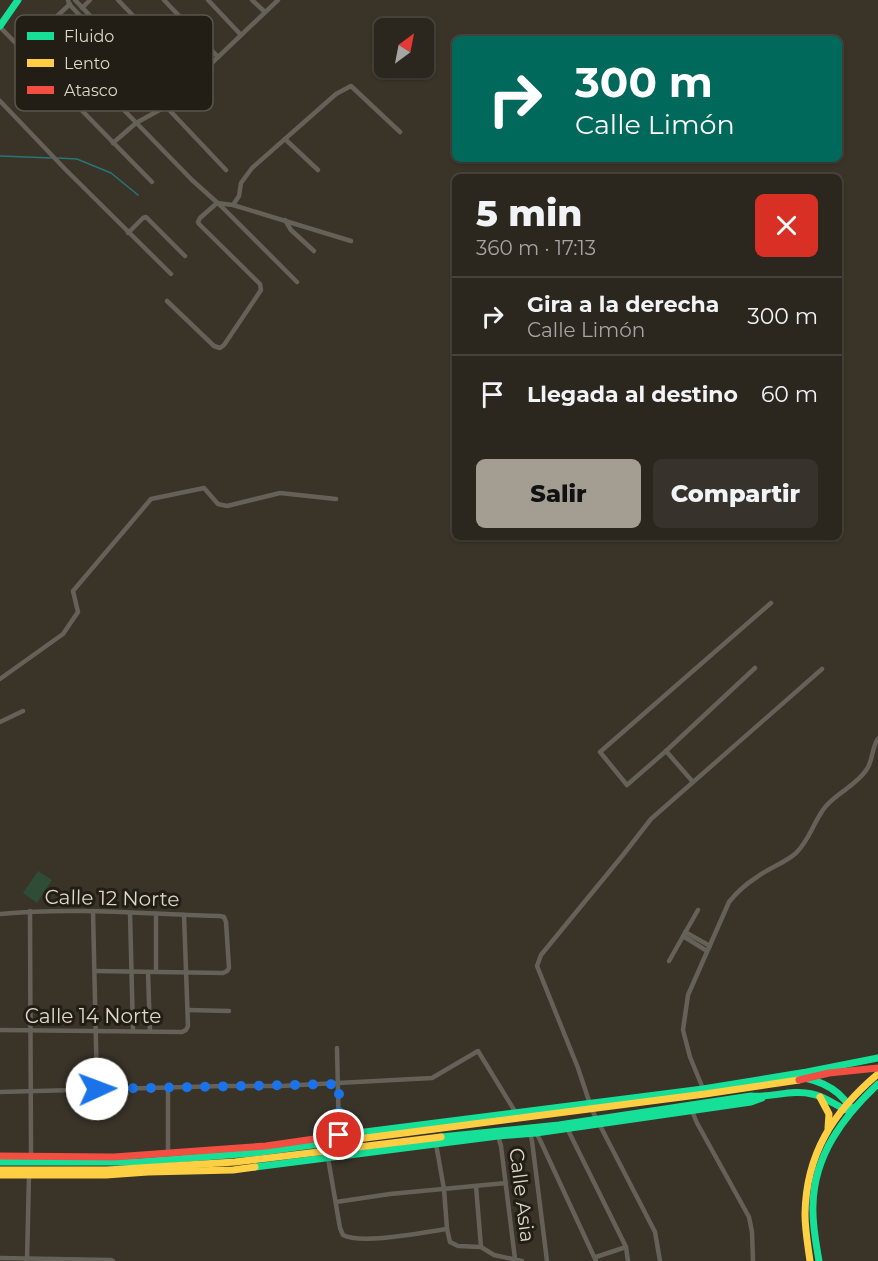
<!DOCTYPE html>
<html lang="es">
<meta charset="utf-8">
<style>
:root{--surface:#2b261e;--page:#37322b;--text:#f1f3f6;--muted:#a6a5a4;--line:#47433c;--accent:#a49e92}
body{margin:0;font-family:Montserrat,sans-serif;background:var(--page);color:var(--text);height:100vh;display:flex;flex-direction:column;font-size:22px;white-space:nowrap}
*{box-sizing:border-box;margin:0}
p{font-size:20px;color:var(--muted)}
.icon{flex:none;width:33px;height:33px;fill:none;stroke:currentColor;stroke-width:2;stroke-linecap:round;stroke-linejoin:round}
.map{position:relative;flex:1;overflow:hidden}
.drawer{position:absolute;left:452px;top:174px;width:390px;height:366px;display:flex;flex-direction:column;background:var(--surface);border-radius:9px;box-shadow:0 2px 4px #0004,0 0 0 2px var(--line)}
.drawer>*{flex:none}
.top-card{position:absolute;left:452px;top:36px;width:390px;height:126px;border-radius:9px;box-shadow:0 2px 4px #0004,0 0 0 2px var(--line);background:#00695c;color:#fff;overflow:hidden}
.needle{width:39px;rotate:32deg}
.tools{position:absolute;left:374px;top:18px;display:grid;gap:12px}
.tools a{display:grid;place-items:center;width:60px;height:60px;border-radius:9px;background:var(--surface);box-shadow:0 2px 4px #0004,0 0 0 2px var(--line);font-size:30px}
.pin{position:absolute;display:grid;place-items:center;width:51px;height:51px;color:#fff;margin:-26px;border:3px solid #fff;border-radius:50%;box-shadow:0 2px 6px #0007}
.me{position:absolute;width:66px;margin:-33px;rotate:88deg;stroke-linejoin:round;filter:drop-shadow(0 0 4px #0008)}
.turn{display:flex;align-items:center;gap:21px;height:126px;padding:0 24px;font-size:27px}
.turn .icon{width:78px;height:78px;stroke-width:2.5}
.turn b{display:block;font-size:42px;line-height:51px}
.round{display:grid;place-items:center;flex:none;width:63px;height:63px;border-radius:9px;background:var(--page)}
.headline{display:flex;align-items:center;justify-content:space-between;height:102px;padding:0 24px}
h1{font-size:36px;font-weight:800;line-height:45px}
.primary-button{display:flex;gap:12px;margin-top:auto;padding:12px 24px}
.primary-button a{flex:1;height:69px;border-radius:9px;background:var(--accent);color:#111;font-size:24px;font-weight:800;line-height:69px;text-align:center}
.primary-button a+a{background:var(--page);color:var(--text)}
ul{padding:0;list-style:none}
li{display:flex;align-items:center;gap:18px;height:78px;padding:0 24px;border-top:2px solid var(--line)}
li div{flex:1}
li b{display:block;font-size:22px}
li em{font-style:normal}
.map>svg:first-child{display:block}
.green{fill:#2f4c37}
.lines{fill:none;stroke-linecap:round;stroke-linejoin:round}
.stream{stroke:#297578;stroke-width:1.5}
.street{stroke:#656158;stroke-width:4.5}
.fast{stroke:#16e098;stroke-width:7}
.slow{stroke:#ffcf43;stroke-width:7}
.jam{stroke:#f24e42;stroke-width:7}
.route{stroke:#1a73e8;stroke-width:10;stroke-dasharray:0 18}
.labels{text-anchor:middle;dominant-baseline:central;stroke-width:6;stroke-linejoin:round;paint-order:stroke}
.street-label{font-size:20px;fill:#ded7cb;stroke:#221e15}
.key{fill:#221e15;stroke:#5a564c;stroke-width:1.5}
.key-label{font-size:16px;fill:#ded7cb}
</style>
<div class="map">
<svg width="878" height="1261" viewBox="0 0 878 1261">
<rect width="100%" height="100%" fill="#393328"/>
<!-- green -->
<path class="green" d="M38,871L52,880L37,903L23,893Z"/>
<g class="lines">
<!-- stream -->
<g class="stream">
<path d="M0,156L52,158"/>
<path d="M57,158L77,159L111,173L138,195"/>
</g>
<!-- street -->
<g class="street">
<path d="M68,0L69,4L226,170"/>
<path d="M75,0L172,101"/>
<path d="M118,0L195,80"/>
<path d="M164,0L218,57"/>
<path d="M208,0L241,35"/>
<path d="M252,0L265,12"/>
<path d="M82,8L90,0"/>
<path d="M0,27L152,182"/>
<path d="M44,28L192,180L221,206L297,282"/>
<path d="M22,49L70,4"/>
<path d="M0,101L65,169L171,274"/>
<path d="M285,139L318,170"/>
<path d="M113,143L136,123L165,107L172,101L278,0"/>
<path d="M233,205L239,196L241,183L252,168L336,94L351,86L400,132"/>
<path d="M285,220L291,230L314,251"/>
<path d="M128,233L143,218L146,217L185,256"/>
<path d="M167,301L214,346L220,348L224,345L261,290L260,284L199,224L198,222L200,218L217,203L233,205L351,241"/>
<path d="M755,668L666,751L627,785L600,752L771,603"/>
<path d="M0,679L63,634L78,612L73,591L151,499L204,488L218,504L227,506L280,493L336,499"/>
<path d="M0,722L23,711"/>
<path d="M666,751L693,782"/>
<path d="M30,911L31,1156"/>
<path d="M93,911L97,1089"/>
<path d="M130,913L133,1031"/>
<path d="M0,914C73,907 147,914 220,916L224,917L226,922L229,968L227,971L223,973L95,971"/>
<path d="M156,914V972"/>
<path d="M685,932L710,946"/>
<path d="M683,936L707,951"/>
<path d="M669,961L698,910"/>
<path d="M148,972L150,1031"/>
<path d="M188,1010L229,1011"/>
<path d="M0,1030L182,1032L186,1030L188,1026L184,915"/>
<path d="M337,1048L339,1135"/>
<path d="M168,1087V1153"/>
<path d="M704,1091L690,1057L683,1030L688,995L729,902C737,892 746,884 757,877C769,868 785,863 796,853C810,840 814,820 826,806C838,792 857,785 867,769C873,760 872,746 878,739"/>
<path d="M0,1092L223,1086H281L432,1078L478,1051L516,1113"/>
<path d="M692,1111L697,1123L749,1217L752,1232L753,1261"/>
<path d="M567,1128L626,1247L628,1261"/>
<path d="M530,1133L532,1141L547,1261"/>
<path d="M536,1133L540,1140L596,1261"/>
<path d="M498,1136L501,1146L515,1259"/>
<path d="M436,1144L444,1189L447,1229L450,1242L458,1246L481,1247L494,1255L522,1261"/>
<path d="M328,1158L340,1228L343,1235C361,1245 425,1232 447,1229"/>
<path d="M476,1186L481,1247"/>
<path d="M336,1202L390,1194L506,1183"/>
<path d="M596,1257L626,1247"/>
<path d="M0,1258L111,1260L113,1261"/>
<path d="M27,1261L29,1175"/>
<path d="M660,1261L655,1232L592,1110L578,1068L537,966L541,955L623,855L651,819L822,669"/>
</g>
<!-- fast -->
<g class="fast">
<path d="M0,26L18,0"/>
<path d="M786,1076C810,1077 835,1084 849,1106"/>
<path d="M349,1134L703,1089L807,1072L878,1058"/>
<path d="M441,1137L559,1125L751,1096C771,1098 792,1089 812,1094C824,1096 835,1105 846,1110L855,1107"/>
<path d="M0,1162H139L253,1153L327,1143"/>
<path d="M255,1167L498,1136L536,1133L751,1102L762,1098"/>
<path d="M819,1261C816,1243 812,1224 813,1205C814,1155 843,1117 878,1084"/>
</g>
<!-- slow -->
<g class="slow">
<path d="M820,1097L829,1114L828,1128"/>
<path d="M327,1143L705,1094L799,1080"/>
<path d="M0,1170H107L235,1162L441,1137"/>
<path d="M0,1175H106L148,1172L233,1170L255,1167"/>
<path d="M810,1261C808,1246 805,1230 805,1214C806,1154 833,1112 878,1074"/>
</g>
<!-- jam -->
<g class="jam">
<path d="M799,1080L829,1073L878,1068"/>
<path d="M0,1156L114,1157L266,1146L349,1134"/>
</g>
</g>
<g class="lines">
<!-- route -->
<path class="route" d="M97,1089L339,1084V1135"/>
</g>
<g class="labels">
<!-- street labels -->
<g class="street-label">
<text transform="translate(112 898) rotate(1)">Calle 12 Norte</text>
<text x="93" y="1016">Calle 14 Norte</text>
<text transform="translate(522 1195) rotate(83)">Calle Asia</text>
</g>
</g>
<!-- legend -->
<rect x="15" y="15" width="198" height="96" rx="9" class="key"/>
<rect x="27" y="32" width="27" height="8" fill="#16e098"/>
<rect x="27" y="59" width="27" height="8" fill="#ffcf43"/>
<rect x="27" y="86" width="27" height="8" fill="#f24e42"/>
<g class="key-label">
<text x="64" y="42">Fluido</text>
<text x="64" y="69">Lento</text>
<text x="64" y="96">Atasco</text>
</g>
</svg>
<div class="tools">
<a><svg class="needle" viewBox="-14 -14 28 28"><path d="M0-13l5 13h-10z" fill="#e53935"/><path d="M0 13l5-13h-10z" fill="#a6a5a4"/></svg></a>
</div>
<div class="pin" style="left:339px;top:1135px;background:#d93025"><svg class="icon" aria-label="arrive" viewBox="0 0 24 24"><path d="M6 21V4h12l-3 4 3 4H6"/></svg></div>
<svg class="me" style="left:97px;top:1089px" viewBox="-20 -20 40 40"><circle r="19" fill="#fff"/><path d="M0-13L10 11 0 6-10 11z" fill="#1a73e8"/></svg>
<div class="top-card">
<div class="turn"><svg class="icon" aria-label="right" viewBox="0 0 24 24"><path d="M7 20v-9h11M14 6l5 5-5 5"/></svg><div><b>300 m</b>Calle Limón</div></div>
</div>
<section class="drawer">
<div class="headline"><div><h1>5 min</h1><p>360 m · 17:13</p></div><a class="round" style="background:#d93025;color:#fff"><svg class="icon" aria-label="close" viewBox="0 0 24 24"><path d="M6 6l12 12M18 6L6 18"/></svg></a></div>
<ul>
<li><svg class="icon" aria-label="right" viewBox="0 0 24 24"><path d="M7 20v-9h11M14 6l5 5-5 5"/></svg><div><b>Gira a la derecha</b><p>Calle Limón</p></div><em>300 m</em></li>
<li><svg class="icon" aria-label="arrive" viewBox="0 0 24 24"><path d="M6 21V4h12l-3 4 3 4H6"/></svg><div><b>Llegada al destino</b></div><em>60 m</em></li>
</ul>
<div class="primary-button"><a>Salir</a><a>Compartir</a></div>
</section>
</div>
